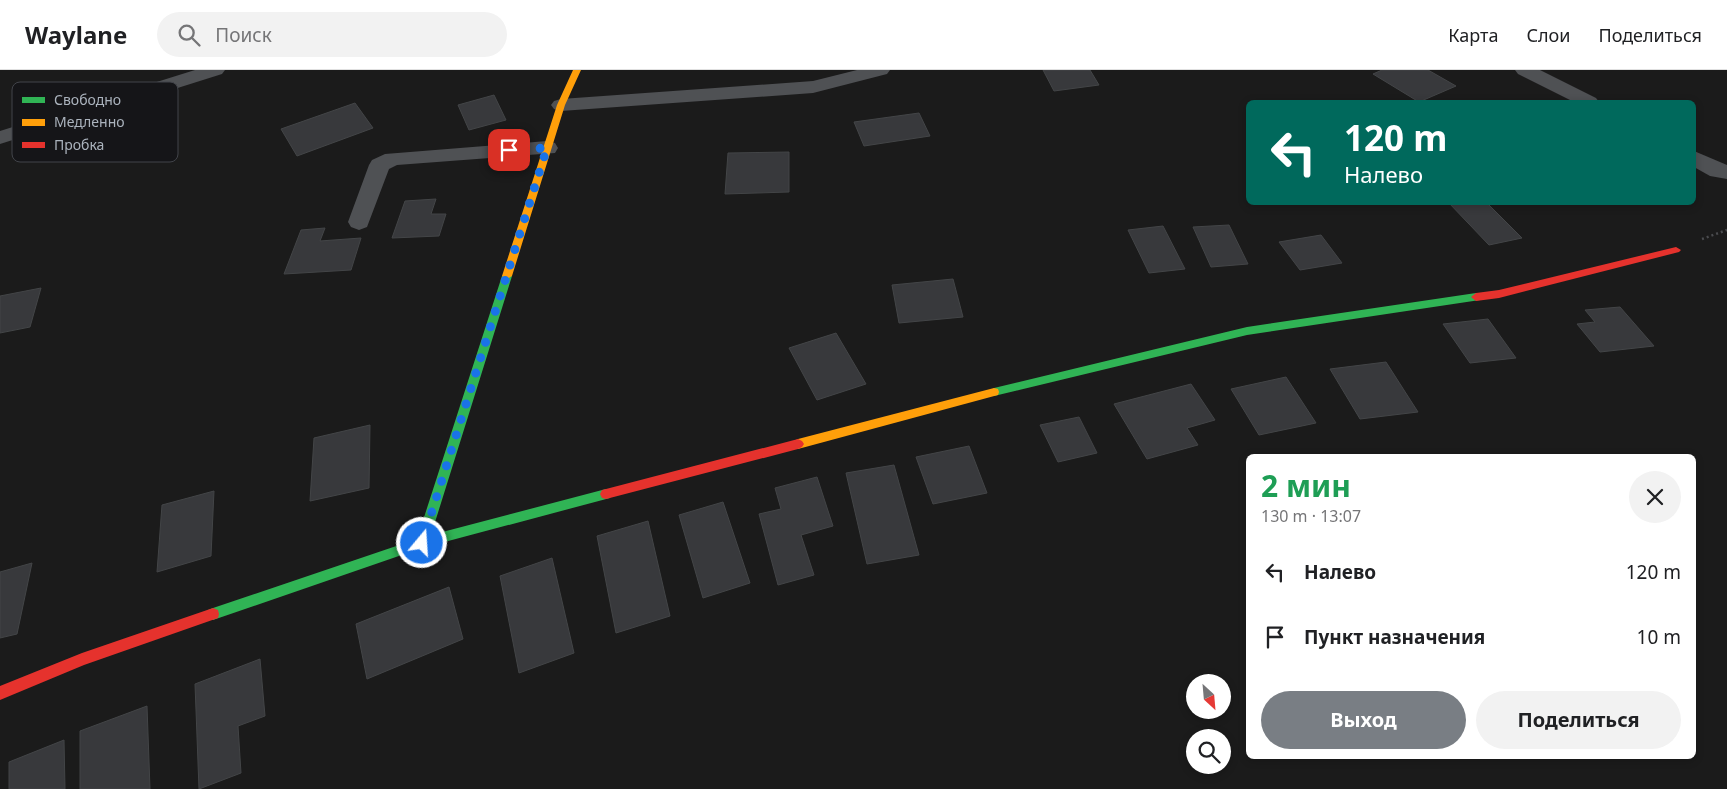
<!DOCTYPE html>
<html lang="ru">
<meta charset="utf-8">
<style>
:root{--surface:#fff;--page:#f2f2f2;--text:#202124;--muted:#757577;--line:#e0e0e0;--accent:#797e84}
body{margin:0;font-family:"Noto Sans",sans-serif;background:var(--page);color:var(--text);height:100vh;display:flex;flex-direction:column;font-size:19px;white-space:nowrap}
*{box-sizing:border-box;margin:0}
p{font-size:16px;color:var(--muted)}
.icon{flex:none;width:28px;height:28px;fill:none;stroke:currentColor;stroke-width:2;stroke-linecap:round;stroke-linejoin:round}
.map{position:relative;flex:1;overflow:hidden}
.side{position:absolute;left:1246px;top:384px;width:450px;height:305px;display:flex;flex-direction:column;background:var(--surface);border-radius:8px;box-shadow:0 2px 8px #0003}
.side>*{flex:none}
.banner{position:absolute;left:1246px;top:30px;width:450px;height:105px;border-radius:8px;box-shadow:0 2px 8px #0003;background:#00695c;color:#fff;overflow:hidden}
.needle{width:32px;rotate:154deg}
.tools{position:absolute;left:1186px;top:604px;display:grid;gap:10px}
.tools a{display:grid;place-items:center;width:45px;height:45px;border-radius:50%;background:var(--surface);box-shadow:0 2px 8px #0003;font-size:25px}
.pin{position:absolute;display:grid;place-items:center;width:42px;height:42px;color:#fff;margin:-21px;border-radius:10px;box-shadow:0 2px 8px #0006}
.me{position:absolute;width:55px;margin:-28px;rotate:18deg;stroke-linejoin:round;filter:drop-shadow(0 0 4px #0008)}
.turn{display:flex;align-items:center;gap:18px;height:105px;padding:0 15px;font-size:22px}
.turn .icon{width:65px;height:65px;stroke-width:2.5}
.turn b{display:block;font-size:35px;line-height:42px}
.round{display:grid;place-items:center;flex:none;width:52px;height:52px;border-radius:26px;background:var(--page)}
.head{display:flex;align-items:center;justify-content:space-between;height:85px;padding:0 15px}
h1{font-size:30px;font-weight:700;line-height:38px;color:#1e9e55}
.primary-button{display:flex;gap:10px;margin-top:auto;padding:10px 15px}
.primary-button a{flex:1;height:58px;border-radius:30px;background:var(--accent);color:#fff;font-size:20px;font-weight:700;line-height:58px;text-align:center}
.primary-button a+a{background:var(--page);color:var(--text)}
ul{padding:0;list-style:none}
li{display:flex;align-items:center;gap:15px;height:65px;padding:0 15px}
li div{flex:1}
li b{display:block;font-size:19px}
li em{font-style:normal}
header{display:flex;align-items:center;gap:30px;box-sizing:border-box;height:70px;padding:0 25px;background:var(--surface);border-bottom:1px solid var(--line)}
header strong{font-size:24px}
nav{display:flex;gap:28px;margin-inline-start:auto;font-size:18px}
.search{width:350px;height:45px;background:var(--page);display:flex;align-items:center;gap:12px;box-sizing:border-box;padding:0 18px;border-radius:28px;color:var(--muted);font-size:19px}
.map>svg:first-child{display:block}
.building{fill:#38393c;stroke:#434547}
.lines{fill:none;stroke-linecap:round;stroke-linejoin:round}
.path{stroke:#4b4c4f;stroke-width:2.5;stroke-dasharray:2 3;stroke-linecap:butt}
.street{fill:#4f5154;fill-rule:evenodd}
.fast{fill:#30b455;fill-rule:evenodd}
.slow{fill:#ff9f0a;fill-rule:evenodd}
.jam{fill:#e5322d;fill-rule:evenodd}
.route{stroke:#1a73e8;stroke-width:9;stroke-dasharray:0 16.2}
.key{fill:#151518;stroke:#42444a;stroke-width:1}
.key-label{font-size:14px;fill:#abb3bd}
</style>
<header>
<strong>Waylane</strong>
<div class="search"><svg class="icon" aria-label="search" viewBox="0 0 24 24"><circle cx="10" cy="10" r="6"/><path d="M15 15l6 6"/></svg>Поиск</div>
<nav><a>Карта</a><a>Слои</a><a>Поделиться</a></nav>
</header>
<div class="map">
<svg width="1727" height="719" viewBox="0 0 1727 719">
<rect width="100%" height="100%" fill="#1b1b1b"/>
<!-- building -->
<g class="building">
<path d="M1043,0H1090L1099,15L1054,21Z"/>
<path d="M1382,0H1428L1456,16L1419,32L1373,4Z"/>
<path d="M494,25L506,50L469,60L458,35Z"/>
<path d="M355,33L373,58L297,86L281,59Z"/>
<path d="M919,43L930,66L864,76L854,52Z"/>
<path d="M789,82V122L725,124L728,83Z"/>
<path d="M436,129L431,144H446L439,166L392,168L405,131Z"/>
<path d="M1448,132H1486L1522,168L1489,175Z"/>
<path d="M1229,155L1248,194L1211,197L1193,157Z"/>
<path d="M1163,156L1185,199L1149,203L1128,160Z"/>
<path d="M325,158L320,171L361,168L351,200L284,204L301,160Z"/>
<path d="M1321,165L1342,193L1300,200L1279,172Z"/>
<path d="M953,209L963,247L899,253L892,215Z"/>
<path d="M41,218L30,257L0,263V226Z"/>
<path d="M1620,237L1654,276L1600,282L1577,254L1595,252L1585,240Z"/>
<path d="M1488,249L1516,288L1470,293L1443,254Z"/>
<path d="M836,263L866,314L817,330L789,278Z"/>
<path d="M1386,292L1418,342L1360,349L1330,299Z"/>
<path d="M1286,307L1316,353L1259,365L1231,319Z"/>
<path d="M1191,314L1215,350L1187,358L1198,375L1147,389L1114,334Z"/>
<path d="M1079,347L1097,383L1058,392L1040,355Z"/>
<path d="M370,355L369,418L310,431L314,368Z"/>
<path d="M969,376L987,423L933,434L916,387Z"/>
<path d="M894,395L919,485L867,494L846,403Z"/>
<path d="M817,407L833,456L801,465L814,505L778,515L759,444L781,439L775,418Z"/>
<path d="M214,421L211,486L157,502L162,435Z"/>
<path d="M723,432L750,513L703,528L679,445Z"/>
<path d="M648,451L670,546L616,563L597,466Z"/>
<path d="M552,488L574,583L519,603L500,506Z"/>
<path d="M32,493L17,564L0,568V502Z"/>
<path d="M449,517L463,569L367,609L356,554Z"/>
<path d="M260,589L265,646L238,656L241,703L199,719L195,614Z"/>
<path d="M147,636L150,719H80V661Z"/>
<path d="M64,670L65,719H9V692Z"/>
</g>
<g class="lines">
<!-- path -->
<path class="path" d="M1702,169L1727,160"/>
<!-- street -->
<g class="street">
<path d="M195,0H225L222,4L0,74V61Z"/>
<path d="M857,0H890L887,4L813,23L561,41L554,39L551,35L554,31L561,29L813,11Z"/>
<path d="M1515,0H1540L1596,28L1599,32H1574L1518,4Z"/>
<path d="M547,71L555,73L558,78L555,83L397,95L389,99L367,157L359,160L351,157L348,152L369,95L372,90L385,84Z"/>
<path d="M1694,81L1727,95V109L1710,106L1694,97Z"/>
</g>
<!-- fast -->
<g class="fast">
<path d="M507,203L512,206L431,465L606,419L610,420L612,424L610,428L422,478L213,550L208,548L207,544L208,540L213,538L417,469L502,206Z"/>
<path d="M1476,223L1481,227L1480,230L1247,265L994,326L989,322L994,318L1247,257Z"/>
</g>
<!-- slow -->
<g class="slow">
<path d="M573,0H581L565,35L512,206L507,209L504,208L502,206L557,35Z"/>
<path d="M994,318L998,319L999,322L998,325L798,379L794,377L792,374L794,371L798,369Z"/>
</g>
<!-- jam -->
<g class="jam">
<path d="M1676,177L1681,180L1679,182L1499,228L1476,231L1471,227L1476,223L1499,220Z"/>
<path d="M798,369L802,371L804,374L802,377L798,379L606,429L602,428L600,424L602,420L606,419Z"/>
<path d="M213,538L218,540L219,544L218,548L84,595L0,630V616L82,583Z"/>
</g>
</g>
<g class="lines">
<!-- route -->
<path class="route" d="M422,473L547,78L509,80"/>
</g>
<!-- legend -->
<rect x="12" y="12" width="166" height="80" rx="8" class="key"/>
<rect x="22" y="27" width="23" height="6" fill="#30b455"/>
<rect x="22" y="49" width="23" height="7" fill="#ff9f0a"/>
<rect x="22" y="72" width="23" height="6" fill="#e5322d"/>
<g class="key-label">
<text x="54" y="35">Свободно</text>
<text x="54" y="57">Медленно</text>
<text x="54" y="80">Пробка</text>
</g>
</svg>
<div class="tools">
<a><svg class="needle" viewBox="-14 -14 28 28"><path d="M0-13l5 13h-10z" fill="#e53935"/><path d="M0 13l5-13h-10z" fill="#757577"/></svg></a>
<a><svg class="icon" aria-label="search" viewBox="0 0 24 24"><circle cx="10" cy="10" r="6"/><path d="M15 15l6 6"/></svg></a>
</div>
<div class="pin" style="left:509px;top:80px;background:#d93025"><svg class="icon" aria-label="arrive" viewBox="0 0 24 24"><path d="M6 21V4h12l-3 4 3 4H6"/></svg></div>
<svg class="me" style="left:422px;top:473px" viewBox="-20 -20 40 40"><circle r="17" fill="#1a73e8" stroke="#fff" stroke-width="3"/><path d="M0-11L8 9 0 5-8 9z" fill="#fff"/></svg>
<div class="banner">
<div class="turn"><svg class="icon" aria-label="left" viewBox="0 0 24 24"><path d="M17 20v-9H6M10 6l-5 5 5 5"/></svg><div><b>120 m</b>Налево</div></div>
</div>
<section class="side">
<div class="head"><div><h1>2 мин</h1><p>130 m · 13:07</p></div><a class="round"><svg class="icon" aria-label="close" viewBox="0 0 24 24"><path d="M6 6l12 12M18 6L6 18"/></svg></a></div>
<ul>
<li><svg class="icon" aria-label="left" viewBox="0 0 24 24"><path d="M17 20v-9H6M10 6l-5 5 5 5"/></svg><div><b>Налево</b></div><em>120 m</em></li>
<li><svg class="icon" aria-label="arrive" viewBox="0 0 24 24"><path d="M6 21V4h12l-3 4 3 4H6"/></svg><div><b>Пункт назначения</b></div><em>10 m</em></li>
</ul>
<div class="primary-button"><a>Выход</a><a>Поделиться</a></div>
</section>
</div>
